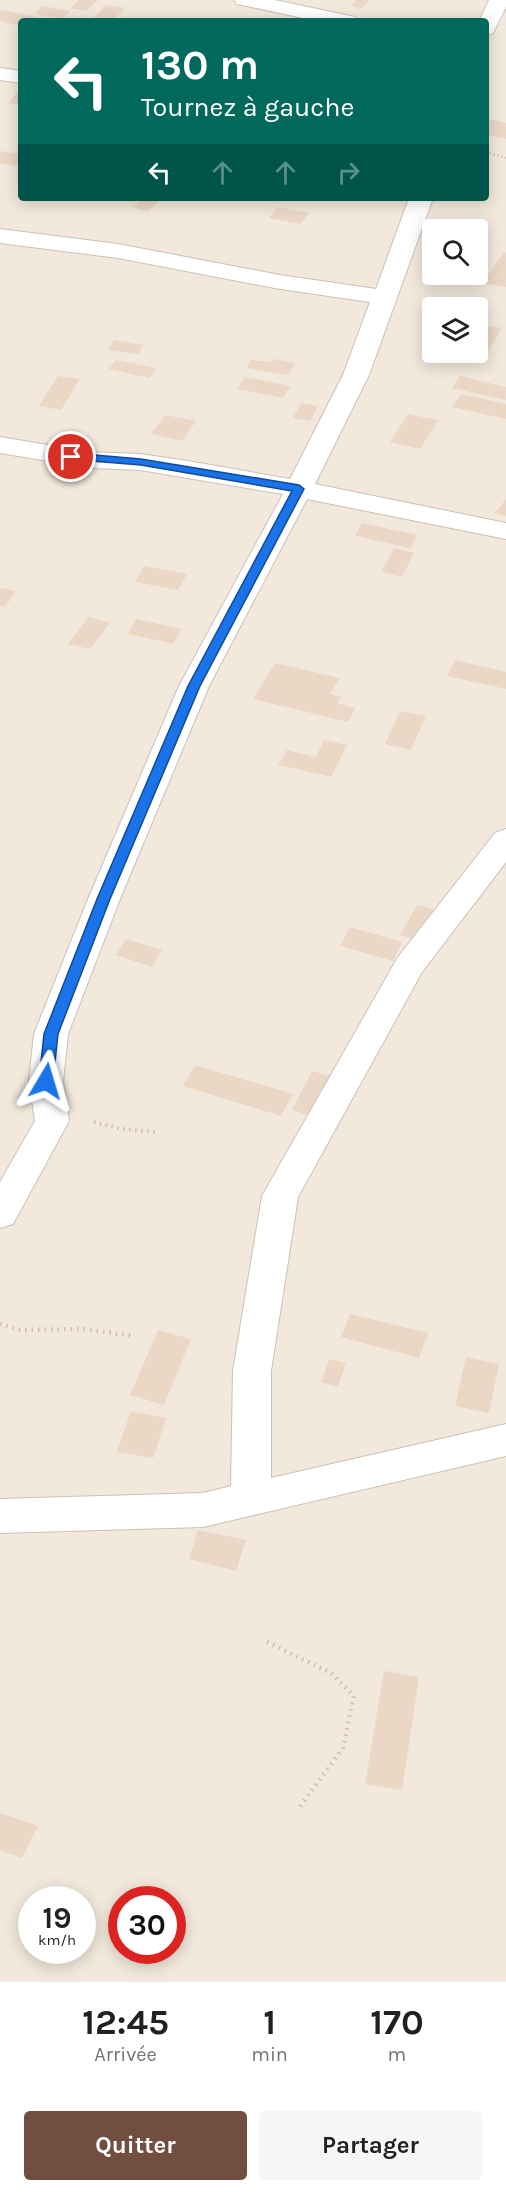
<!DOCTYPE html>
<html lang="fr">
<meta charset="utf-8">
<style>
:root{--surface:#fff;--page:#f6f6f6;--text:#202124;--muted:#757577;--accent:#714e40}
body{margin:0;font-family:Karla,sans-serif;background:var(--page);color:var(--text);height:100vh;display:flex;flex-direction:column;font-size:22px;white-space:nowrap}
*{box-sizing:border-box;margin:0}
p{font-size:20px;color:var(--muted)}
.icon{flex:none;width:33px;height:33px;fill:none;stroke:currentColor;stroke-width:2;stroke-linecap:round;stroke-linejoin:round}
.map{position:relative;height:1982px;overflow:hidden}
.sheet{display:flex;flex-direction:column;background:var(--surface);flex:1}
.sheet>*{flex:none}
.hud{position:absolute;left:18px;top:18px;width:471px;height:183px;border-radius:6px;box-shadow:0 3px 15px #0003;background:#00695c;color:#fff;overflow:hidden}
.fabs{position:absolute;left:422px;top:219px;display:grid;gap:12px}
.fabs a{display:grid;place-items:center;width:66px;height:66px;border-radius:6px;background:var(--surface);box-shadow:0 3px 15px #0003;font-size:30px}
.speed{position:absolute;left:18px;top:1886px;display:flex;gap:12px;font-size:30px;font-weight:700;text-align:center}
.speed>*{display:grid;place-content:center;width:78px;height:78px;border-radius:50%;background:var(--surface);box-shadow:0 3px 15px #0003;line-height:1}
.speed small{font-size:15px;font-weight:400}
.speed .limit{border:9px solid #d22;background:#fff;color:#111}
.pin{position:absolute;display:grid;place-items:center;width:51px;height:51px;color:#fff;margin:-26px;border:3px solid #fff;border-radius:50%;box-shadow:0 2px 6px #0007}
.me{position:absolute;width:66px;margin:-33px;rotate:7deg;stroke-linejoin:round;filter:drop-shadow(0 0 4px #0008)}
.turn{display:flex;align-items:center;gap:21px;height:126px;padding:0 24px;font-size:27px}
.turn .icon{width:78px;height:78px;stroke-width:2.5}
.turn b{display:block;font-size:42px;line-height:51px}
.lanes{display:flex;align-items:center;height:57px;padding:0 24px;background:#0003;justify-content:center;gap:30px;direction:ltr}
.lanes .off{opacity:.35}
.eta{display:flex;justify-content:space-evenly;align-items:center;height:102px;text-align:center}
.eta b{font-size:36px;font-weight:700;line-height:42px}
.cta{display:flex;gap:12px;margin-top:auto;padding:12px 24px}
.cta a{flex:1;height:69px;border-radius:6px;background:var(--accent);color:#fff;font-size:24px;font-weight:700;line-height:69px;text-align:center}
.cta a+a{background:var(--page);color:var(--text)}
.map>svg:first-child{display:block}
.residential{fill:#f2e9dc;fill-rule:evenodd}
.building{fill:#ebd7c6}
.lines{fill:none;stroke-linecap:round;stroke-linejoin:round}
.minor-casing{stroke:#ccc0b4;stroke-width:2}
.path-far2{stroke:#d3bdab;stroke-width:3;stroke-dasharray:1 3;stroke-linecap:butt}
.path-far1{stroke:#d3bdab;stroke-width:4;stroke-dasharray:1.5 4.5;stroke-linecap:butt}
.path{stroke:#d3bdab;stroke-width:4.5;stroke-dasharray:1.5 5;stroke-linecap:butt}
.minor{fill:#fff;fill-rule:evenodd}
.route{fill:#1a73e8;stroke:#114b97;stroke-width:1.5}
</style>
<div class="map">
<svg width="506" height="1982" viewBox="0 0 506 1982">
<rect width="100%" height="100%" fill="#fbf6ed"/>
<!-- residential -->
<path class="residential" d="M0,0H506V1982H0ZM21,21H486V198H21ZM432,230H477V274H432ZM432,308H477V352H432ZM32,1899H82V1950H32ZM122,1899H172V1950H122Z"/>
<!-- building -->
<g class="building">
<path d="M79,0H98L86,11L70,8Z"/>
<path d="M356,0H370L362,8L351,6Z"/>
<path d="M106,5L125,8L113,21H91Z"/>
<path d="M42,6L70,11L63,19L35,14Z"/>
<path d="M0,10L53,20V21H21V26L0,21Z"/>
<path d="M21,88V105L8,103Z"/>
<path d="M486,119L506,123V139L486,135Z"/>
<path d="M0,151L21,154V162L18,166L0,164Z"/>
<path d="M143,198H161L148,212L133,208Z"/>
<path d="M277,207L309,213L301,224L269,218Z"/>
<path d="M504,252L506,253V287L483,283Z"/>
<path d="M461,296L483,301L478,308H453Z"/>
<path d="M484,325L502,328L488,351L477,349V337Z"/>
<path d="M114,340L143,345L138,354L108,350Z"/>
<path d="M274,359L295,363L288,375L247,368L251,360L272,362Z"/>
<path d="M116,360L156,368L149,378L109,369Z"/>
<path d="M58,376L80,379L61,410L39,406Z"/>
<path d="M460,376L506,387V400L452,388Z"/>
<path d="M245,377L291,386L283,398L237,389Z"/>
<path d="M461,394L506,404V419L452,407Z"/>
<path d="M301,403L318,406L310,421L293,418Z"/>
<path d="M408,414L438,420L420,449L390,442Z"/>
<path d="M165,415L196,421L182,441L151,434Z"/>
<path d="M506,499V516L495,513Z"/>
<path d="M362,523L418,535L410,548L355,536Z"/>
<path d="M394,548L414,553L402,577L381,572Z"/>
<path d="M144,566L187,574L178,590L135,582Z"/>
<path d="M0,588L16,591L5,607L0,606Z"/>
<path d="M89,617L110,623L90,649L68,644Z"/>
<path d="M136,619L182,629L173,644L128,634Z"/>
<path d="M455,660L506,672V689L447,676Z"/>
<path d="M275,663L340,678L330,694L341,697L337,703L355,708L348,722L253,699Z"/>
<path d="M400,711L426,716L411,750L385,744Z"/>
<path d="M324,740L347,745L331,777L278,765L287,750L316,757Z"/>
<path d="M417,905L439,911L423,942L400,935Z"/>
<path d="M350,927L402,942L393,961L340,946Z"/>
<path d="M126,939L162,950L152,967L116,955Z"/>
<path d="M195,1065L293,1094L281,1116L183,1086Z"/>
<path d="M312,1071L337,1078L318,1118L292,1110Z"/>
<path d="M350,1314L428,1333L419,1358L341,1337Z"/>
<path d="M158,1330L191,1339L164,1405L130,1395Z"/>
<path d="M466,1357L499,1364L489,1413L455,1406Z"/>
<path d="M329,1359L346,1363L338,1387L321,1382Z"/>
<path d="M131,1411L166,1418L153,1458L117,1452Z"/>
<path d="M198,1530L246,1540L236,1571L189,1559Z"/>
<path d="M384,1671L419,1677L402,1790L365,1784Z"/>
<path d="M0,1813L38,1826L22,1858L0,1850Z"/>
</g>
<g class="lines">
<defs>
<g id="minor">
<path d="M234,0H275L355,17L358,21H317L237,4Z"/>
<path d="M489,0H506V7L493,33L486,35V21H479Z"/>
<path d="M0,68L21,71V83L0,80Z"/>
<path d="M409,198H433L369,375L315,484L506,523V539L307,499L209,686L120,899L68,1034L63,1081L69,1121L13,1224L0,1228V1182L35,1121L29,1081L34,1034L88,899L179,686L283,494L140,470L90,468L0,453V437L90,452L140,454L188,461L290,479L343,375L370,302L280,289L118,258L0,243V229L118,244L280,275L376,289Z"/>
<path d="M506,829V862L422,972L298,1197L271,1371V1478L506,1424V1456L203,1527L0,1533V1499L203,1493L231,1486L233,1371L262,1196L398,957L495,833Z"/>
</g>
</defs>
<!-- minor casing -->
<use href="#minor" class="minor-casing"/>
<!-- path-far2 -->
<path class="path-far2" d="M486,152L506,158"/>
<!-- path-far1 -->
<path class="path-far1" d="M94,1122L122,1129L156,1132"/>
<!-- path -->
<g class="path">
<path d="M0,1324L20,1330L84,1329L134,1336"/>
<path d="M267,1642L331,1673L354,1696L343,1748L299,1808"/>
</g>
<!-- minor -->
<use href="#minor" class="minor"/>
</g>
<!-- route -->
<path class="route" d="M71,453L141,459L299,485L304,489L200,686L110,899L58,1034L53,1081L46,1086L39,1081L44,1034L97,899L188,686L292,491L141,465L67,459V454Z"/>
</svg>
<div class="fabs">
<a><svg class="icon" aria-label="search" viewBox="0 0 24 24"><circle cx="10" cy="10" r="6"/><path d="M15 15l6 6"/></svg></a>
<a><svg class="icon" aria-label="layers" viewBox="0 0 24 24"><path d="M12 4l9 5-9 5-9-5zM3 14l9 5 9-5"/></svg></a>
</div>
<div class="speed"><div>19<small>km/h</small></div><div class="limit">30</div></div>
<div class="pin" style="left:71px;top:457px;background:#d93025"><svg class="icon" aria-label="arrive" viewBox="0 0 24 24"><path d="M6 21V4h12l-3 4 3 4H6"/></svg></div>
<svg class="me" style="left:46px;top:1081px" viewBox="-20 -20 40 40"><path d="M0-17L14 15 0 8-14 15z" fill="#1a73e8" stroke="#fff" stroke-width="4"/></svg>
<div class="hud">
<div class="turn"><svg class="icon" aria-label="left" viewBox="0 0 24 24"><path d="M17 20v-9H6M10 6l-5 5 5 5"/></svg><div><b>130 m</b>Tournez à gauche</div></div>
<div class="lanes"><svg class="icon" aria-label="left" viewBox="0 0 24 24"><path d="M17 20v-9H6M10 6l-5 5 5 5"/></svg><svg class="icon off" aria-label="ahead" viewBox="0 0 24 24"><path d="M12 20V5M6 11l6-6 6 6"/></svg><svg class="icon off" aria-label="ahead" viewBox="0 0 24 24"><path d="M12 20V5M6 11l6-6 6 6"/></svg><svg class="icon off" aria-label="right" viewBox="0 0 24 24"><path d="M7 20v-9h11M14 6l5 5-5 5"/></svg></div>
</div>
</div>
<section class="sheet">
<div class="eta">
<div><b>12:45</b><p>Arrivée</p></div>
<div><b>1</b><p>min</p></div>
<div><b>170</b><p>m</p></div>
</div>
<div class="cta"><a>Quitter</a><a>Partager</a></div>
</section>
